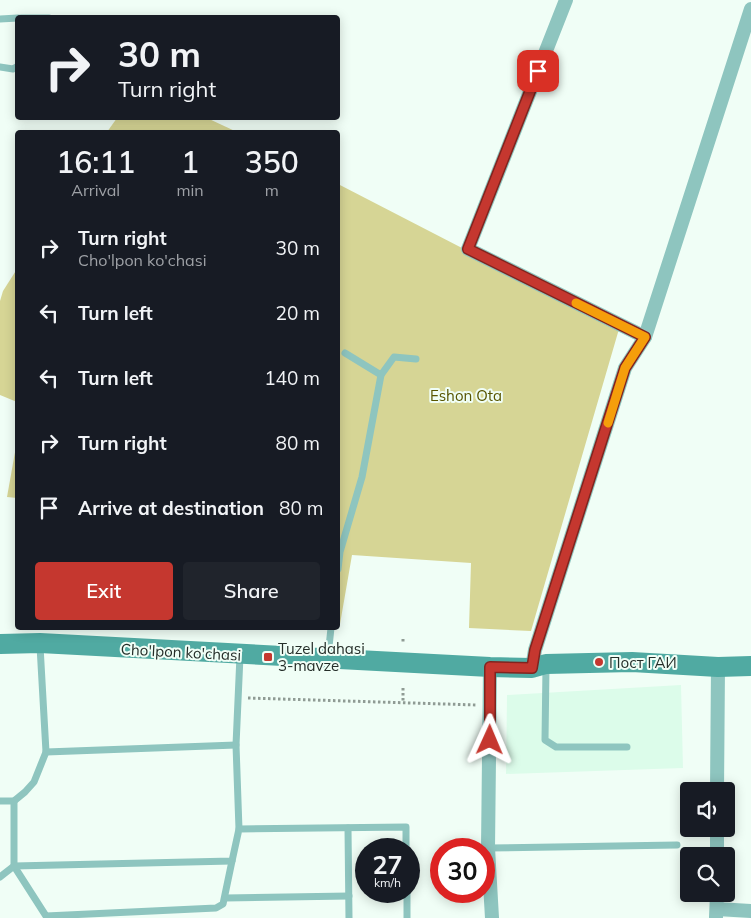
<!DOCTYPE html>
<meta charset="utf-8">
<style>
:root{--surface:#171b24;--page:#20242c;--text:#f1f3f6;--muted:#9ea1a6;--accent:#c5372f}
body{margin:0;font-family:Mulish,sans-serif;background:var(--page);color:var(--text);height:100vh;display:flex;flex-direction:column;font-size:19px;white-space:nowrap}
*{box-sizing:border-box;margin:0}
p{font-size:16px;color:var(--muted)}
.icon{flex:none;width:28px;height:28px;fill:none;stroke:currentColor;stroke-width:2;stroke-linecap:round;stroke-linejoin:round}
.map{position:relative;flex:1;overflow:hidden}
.drawer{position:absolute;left:15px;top:130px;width:325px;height:500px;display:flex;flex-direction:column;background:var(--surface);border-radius:5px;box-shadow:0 2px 12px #0003}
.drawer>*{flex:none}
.banner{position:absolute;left:15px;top:15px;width:325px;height:105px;border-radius:5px;box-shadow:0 2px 12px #0003;background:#171b24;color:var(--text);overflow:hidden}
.buttons{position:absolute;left:680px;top:782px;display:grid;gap:10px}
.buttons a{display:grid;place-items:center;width:55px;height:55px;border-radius:5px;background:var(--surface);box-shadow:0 2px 12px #0003;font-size:25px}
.speed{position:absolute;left:355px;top:838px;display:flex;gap:10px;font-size:25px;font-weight:700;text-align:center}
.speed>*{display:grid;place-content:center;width:65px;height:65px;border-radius:50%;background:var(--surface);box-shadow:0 2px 12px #0003;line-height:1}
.speed small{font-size:12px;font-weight:400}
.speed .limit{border:8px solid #d22;background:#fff;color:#111}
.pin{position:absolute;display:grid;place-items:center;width:42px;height:42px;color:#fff;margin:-21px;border-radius:10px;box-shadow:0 2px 8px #0006}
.me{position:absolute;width:55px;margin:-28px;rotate:1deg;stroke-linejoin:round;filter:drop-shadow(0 0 4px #0008)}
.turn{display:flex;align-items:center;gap:18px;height:105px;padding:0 20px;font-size:22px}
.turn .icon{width:65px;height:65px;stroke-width:2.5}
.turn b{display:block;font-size:35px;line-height:42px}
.eta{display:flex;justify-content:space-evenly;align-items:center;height:85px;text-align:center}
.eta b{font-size:30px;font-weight:600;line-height:35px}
.action{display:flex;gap:10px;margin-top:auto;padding:10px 20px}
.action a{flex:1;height:58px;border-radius:5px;background:var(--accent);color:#fff;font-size:20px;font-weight:600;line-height:58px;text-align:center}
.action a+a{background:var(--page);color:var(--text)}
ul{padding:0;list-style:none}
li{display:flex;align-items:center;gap:15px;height:65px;padding:0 20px}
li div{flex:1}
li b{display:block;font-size:19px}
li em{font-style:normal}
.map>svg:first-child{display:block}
.built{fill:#dcfcea}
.green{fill:#d6d595}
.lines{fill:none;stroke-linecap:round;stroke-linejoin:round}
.path{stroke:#8f9b94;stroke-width:3;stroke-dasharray:2.5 2.5;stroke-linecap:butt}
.service{stroke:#8ec5bf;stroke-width:7}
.minor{stroke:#8ec5bf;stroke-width:14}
.secondary{stroke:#50aaa2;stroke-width:20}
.route-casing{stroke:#80241f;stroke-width:12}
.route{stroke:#c5372f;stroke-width:9}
.slow{stroke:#f59e0b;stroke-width:9}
.poi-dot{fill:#c5372f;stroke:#f0fef6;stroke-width:2}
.labels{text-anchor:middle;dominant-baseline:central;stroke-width:4;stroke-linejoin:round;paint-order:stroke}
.park-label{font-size:15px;fill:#585500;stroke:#f0fef6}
.poi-label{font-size:15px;fill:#242d28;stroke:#f0fef6;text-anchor:start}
.street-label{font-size:15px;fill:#242d28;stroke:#f0fef6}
</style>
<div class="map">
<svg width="751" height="918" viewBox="0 0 751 918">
<rect width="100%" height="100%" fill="#f0fef6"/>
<!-- built -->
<path class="built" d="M681,685L683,768L506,774L507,695Z"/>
<!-- green -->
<g class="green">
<path d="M117,118H207L237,132H107Z"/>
<path d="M338,184L619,329L531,631L469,628L471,563L352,555L340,624L338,623Z"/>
<path d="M17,269V402L0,395V301L3,291Z"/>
<path d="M17,441V498L7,497Z"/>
</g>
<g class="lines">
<!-- path -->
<g class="path">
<path d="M403,639V642"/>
<path d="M403,688V703"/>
<path d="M248,698L477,705"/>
</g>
<!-- service -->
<g class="service">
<path d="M21,18H49"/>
<path d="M0,19L18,18"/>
<path d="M0,67L13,69L18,66"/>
<path d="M345,353L381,375"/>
<path d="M338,569L340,552L362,477L381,375L394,357L416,359"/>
<path d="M328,656L331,628"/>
<path d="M546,667L545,740L556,747H627"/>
<path d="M46,752L236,745"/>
<path d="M0,801H14L25,792L34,782L46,752L40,646"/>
<path d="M14,801V866L46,916L216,908L223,904L232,861"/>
<path d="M348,828L349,918"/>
<path d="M239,829L236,745L240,656"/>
<path d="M488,848L677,845"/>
<path d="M0,877L14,866L232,861L239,829L406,827V849"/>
<path d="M407,891V918"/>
<path d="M225,898L349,896"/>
</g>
<!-- minor -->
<g class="minor">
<path d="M566,0L468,249L645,337"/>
<path d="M490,667L488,848L492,918"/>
<path d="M532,668L535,650L625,368L645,337L751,9"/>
<path d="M717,791L718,667"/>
<path d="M717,856V829"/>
<path d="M717,909L751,911"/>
<path d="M716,917L717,894"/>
</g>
<!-- secondary -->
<path class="secondary" d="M0,644L40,643L490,667L532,668L546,664L632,662L718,667L751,666"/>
</g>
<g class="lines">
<defs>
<path id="route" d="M490,740V667L532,668L535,650L625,368L645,337L468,249L538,71"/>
</defs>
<!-- route casing -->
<use href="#route" class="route-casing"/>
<!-- route -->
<use href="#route" class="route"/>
<!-- slow -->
<path class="slow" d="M576,303L645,337L625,368L608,423"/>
</g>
<!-- markers -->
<g class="poi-dot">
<rect x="263" y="652" width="10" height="10" rx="2.5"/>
<circle cx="599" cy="662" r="5"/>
</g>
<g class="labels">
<!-- park labels -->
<g class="park-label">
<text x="466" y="395">Eshon Ota</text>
</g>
<!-- poi labels -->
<g class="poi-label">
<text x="278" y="648">Tuzel dahasi<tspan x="278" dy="17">3-mavze</tspan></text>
<text x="609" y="662">Пост ГАИ</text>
</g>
<!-- street labels -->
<g class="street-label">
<text transform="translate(181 652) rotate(3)">Cho'lpon ko'chasi</text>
</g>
</g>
</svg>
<div class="buttons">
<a><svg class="icon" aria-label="sound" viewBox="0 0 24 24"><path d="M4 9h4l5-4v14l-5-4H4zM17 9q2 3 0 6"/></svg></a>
<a><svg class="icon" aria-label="search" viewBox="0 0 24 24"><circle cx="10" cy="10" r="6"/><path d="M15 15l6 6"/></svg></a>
</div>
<div class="speed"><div>27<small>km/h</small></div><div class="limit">30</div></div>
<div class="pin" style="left:538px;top:71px;background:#d93025"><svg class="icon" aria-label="arrive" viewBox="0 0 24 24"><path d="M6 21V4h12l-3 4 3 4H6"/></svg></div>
<svg class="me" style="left:490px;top:740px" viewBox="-20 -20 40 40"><path d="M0-17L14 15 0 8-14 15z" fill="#c5372f" stroke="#fff" stroke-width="4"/></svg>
<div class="banner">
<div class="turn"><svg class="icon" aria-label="right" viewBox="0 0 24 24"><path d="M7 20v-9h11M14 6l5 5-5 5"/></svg><div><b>30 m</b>Turn right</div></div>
</div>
<section class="drawer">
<div class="eta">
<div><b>16:11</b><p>Arrival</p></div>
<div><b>1</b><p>min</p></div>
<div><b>350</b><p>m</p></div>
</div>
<ul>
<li><svg class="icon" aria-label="right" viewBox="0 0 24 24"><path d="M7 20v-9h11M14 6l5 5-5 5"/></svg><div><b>Turn right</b><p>Cho'lpon ko'chasi</p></div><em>30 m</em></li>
<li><svg class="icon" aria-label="left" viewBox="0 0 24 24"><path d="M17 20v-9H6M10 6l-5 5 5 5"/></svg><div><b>Turn left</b></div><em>20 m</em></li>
<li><svg class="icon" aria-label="left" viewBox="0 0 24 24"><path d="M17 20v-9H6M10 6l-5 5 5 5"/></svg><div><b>Turn left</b></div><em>140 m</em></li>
<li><svg class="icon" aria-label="right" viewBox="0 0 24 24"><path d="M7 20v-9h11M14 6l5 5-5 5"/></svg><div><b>Turn right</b></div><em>80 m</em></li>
<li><svg class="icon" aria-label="arrive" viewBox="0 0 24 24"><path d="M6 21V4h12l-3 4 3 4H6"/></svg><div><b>Arrive at destination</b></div><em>80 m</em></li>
</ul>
<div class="action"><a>Exit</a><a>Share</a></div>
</section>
</div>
